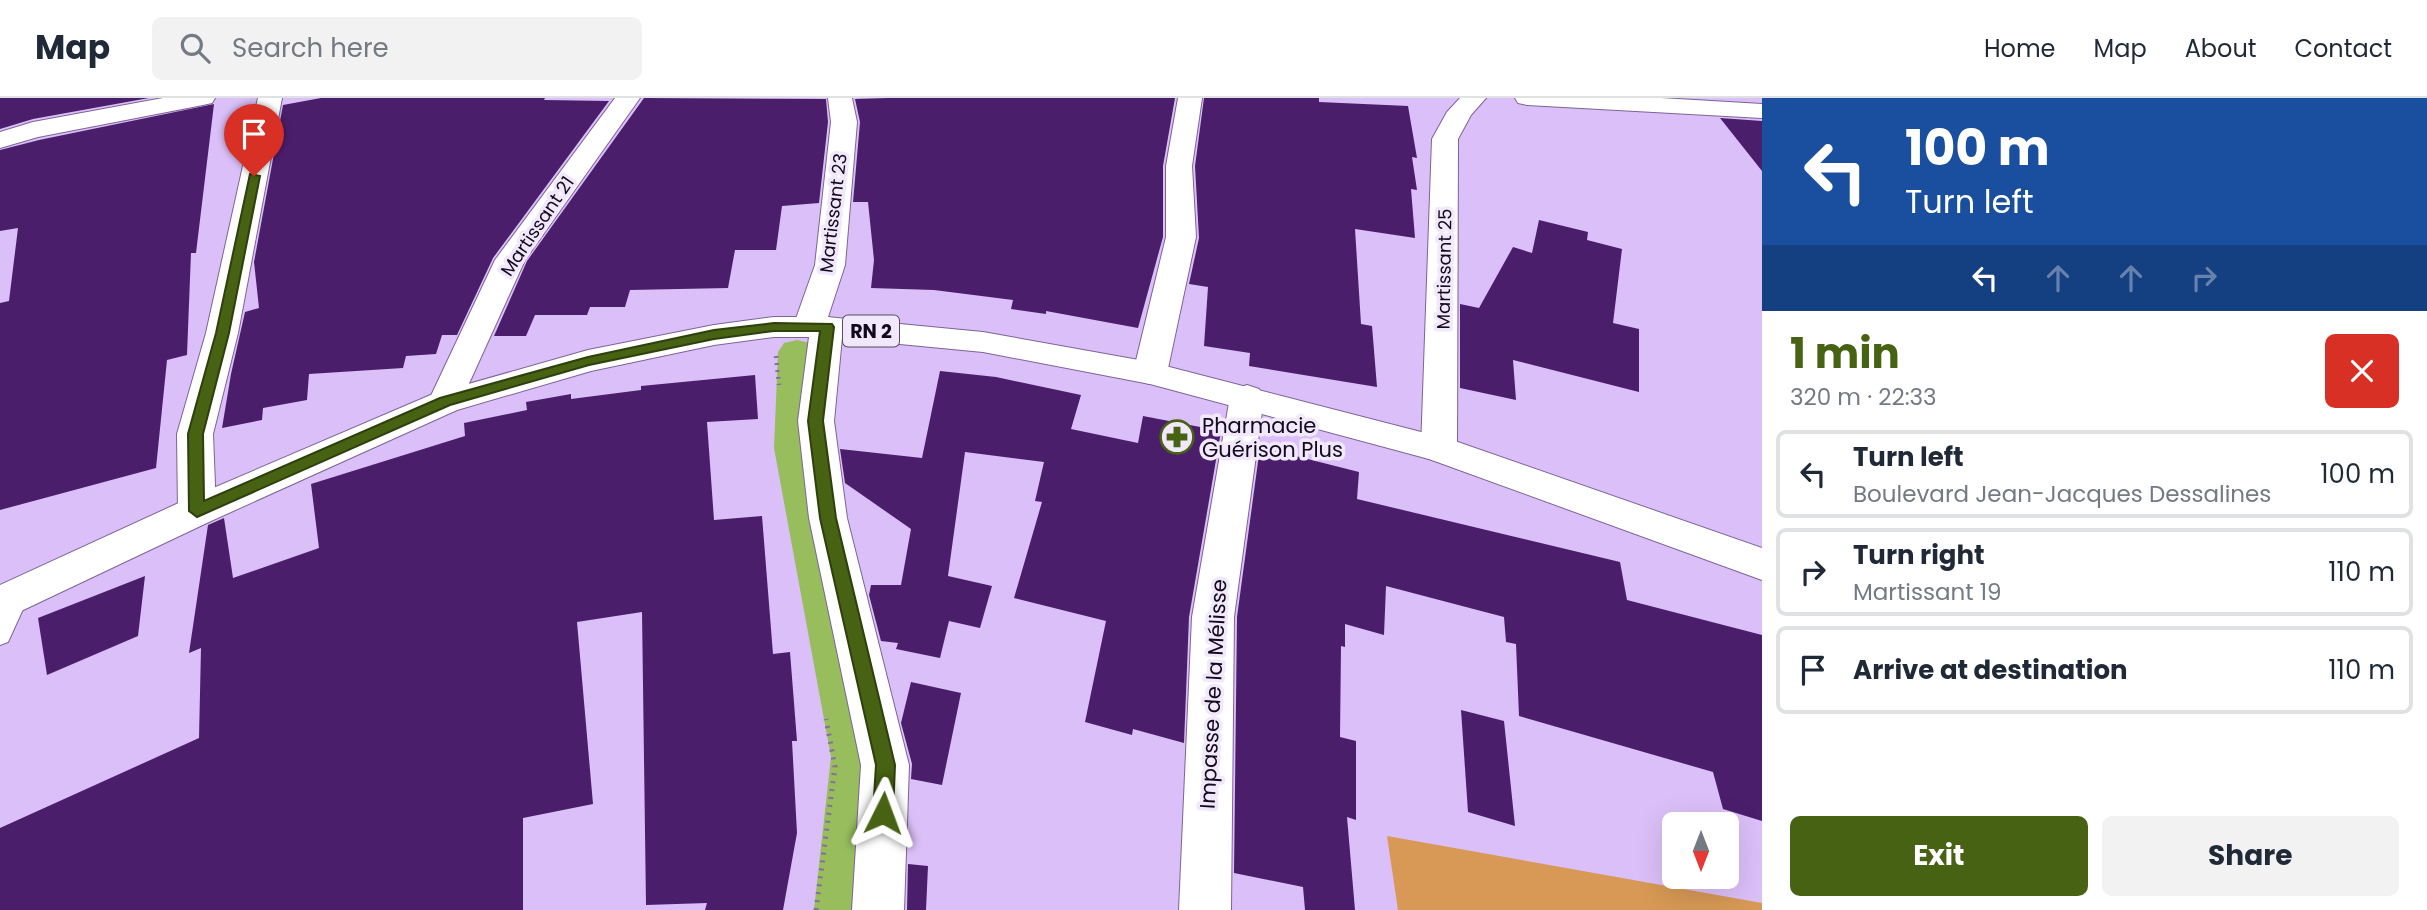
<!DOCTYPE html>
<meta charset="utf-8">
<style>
:root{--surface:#fff;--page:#f2f2f3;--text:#1f2937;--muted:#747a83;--line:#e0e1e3;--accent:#476212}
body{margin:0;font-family:Poppins,sans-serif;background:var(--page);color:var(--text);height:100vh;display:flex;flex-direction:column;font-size:26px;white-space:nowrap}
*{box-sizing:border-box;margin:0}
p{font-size:23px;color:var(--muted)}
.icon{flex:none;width:38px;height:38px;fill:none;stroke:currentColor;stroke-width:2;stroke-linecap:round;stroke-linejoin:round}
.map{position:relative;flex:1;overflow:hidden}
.details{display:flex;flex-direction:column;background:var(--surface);width:665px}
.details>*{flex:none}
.hud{background:#1a4fa0;color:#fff;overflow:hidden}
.needle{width:46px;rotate:180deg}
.tools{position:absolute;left:1662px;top:714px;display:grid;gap:14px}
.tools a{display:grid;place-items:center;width:77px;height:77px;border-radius:10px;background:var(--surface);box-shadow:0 7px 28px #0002;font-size:35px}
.pin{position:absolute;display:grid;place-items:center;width:60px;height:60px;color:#fff;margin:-72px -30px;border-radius:50% 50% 50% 0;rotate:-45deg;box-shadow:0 0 7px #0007}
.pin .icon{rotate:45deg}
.me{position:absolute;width:77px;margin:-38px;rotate:3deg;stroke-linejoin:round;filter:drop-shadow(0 0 5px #0008)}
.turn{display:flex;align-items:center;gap:24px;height:147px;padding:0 28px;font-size:32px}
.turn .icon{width:91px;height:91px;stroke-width:2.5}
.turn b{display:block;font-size:49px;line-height:60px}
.lanes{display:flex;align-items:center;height:66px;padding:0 28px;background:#0003;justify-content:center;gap:35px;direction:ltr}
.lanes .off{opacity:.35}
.round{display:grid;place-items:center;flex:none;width:74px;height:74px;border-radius:10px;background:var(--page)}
.head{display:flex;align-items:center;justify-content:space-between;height:119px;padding:0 28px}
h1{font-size:42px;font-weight:700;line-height:52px;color:var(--accent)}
.cta{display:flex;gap:14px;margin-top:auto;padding:14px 28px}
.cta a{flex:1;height:80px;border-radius:10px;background:var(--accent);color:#fff;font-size:28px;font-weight:700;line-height:80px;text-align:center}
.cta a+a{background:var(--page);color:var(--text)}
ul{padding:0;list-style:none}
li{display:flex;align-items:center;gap:21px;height:88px;margin:0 14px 10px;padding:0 14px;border:4px solid var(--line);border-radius:10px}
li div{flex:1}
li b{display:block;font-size:26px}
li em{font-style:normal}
header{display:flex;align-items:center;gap:42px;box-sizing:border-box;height:98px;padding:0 35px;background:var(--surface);border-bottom:2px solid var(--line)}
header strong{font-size:33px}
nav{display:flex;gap:38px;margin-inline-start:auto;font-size:24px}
.search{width:490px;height:63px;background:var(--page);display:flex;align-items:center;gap:18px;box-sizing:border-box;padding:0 24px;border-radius:10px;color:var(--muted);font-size:26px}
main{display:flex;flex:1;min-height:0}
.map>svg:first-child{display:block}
.green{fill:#d79955}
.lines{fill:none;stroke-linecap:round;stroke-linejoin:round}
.canal{fill:#97bd5d;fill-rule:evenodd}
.building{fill:#4b1e6c}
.lane-casing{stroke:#7d6497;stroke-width:2}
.street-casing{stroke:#7d6497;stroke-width:2}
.primary-casing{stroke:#7d6497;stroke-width:2}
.path-far1{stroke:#857099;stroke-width:4.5;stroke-dasharray:2 5;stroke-linecap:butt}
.path{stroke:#857099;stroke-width:5;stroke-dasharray:2 6;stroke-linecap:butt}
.lane{fill:#fff;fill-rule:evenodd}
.street{fill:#fff;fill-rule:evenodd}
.primary{fill:#fff;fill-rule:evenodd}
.route{fill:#476212;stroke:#2e400c;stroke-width:2}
.labels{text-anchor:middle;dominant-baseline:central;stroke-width:7;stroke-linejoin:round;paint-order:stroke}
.far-street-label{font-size:18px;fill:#13091d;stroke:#f1e9fb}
.shield{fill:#f1e9fb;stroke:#564c60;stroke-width:2}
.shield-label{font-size:19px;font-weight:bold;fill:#13091d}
.poi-label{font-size:21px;fill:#13091d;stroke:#f1e9fb;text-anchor:start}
.street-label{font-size:21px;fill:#13091d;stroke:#f1e9fb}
</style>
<header>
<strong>Map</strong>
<div class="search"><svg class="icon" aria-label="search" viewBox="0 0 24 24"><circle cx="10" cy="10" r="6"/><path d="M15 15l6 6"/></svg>Search here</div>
<nav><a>Home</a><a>Map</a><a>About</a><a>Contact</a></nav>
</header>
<main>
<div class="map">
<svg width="1762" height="812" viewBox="0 0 1762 812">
<rect width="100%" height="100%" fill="#dbbff8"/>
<!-- green -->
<path class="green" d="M1387,738L1762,805V812H1398Z"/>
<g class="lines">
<!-- canal -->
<path class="canal" d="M797,242L810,245L816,254V350L885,659L874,812H814L831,659L774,350L778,254L784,245Z"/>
</g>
<!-- building -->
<g class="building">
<path d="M0,0H149L33,21L0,31Z"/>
<path d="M321,0H545L544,2L609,3L493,160L457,237H442L436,256L406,258L403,270L309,276L307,302L263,310L262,322L222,330L231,276L245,214L259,210L254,164L283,7Z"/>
<path d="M644,0L826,1L828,24L819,105L782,108L776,152H735L728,190L630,192L625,209H590L587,217H535L526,238H494L527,163Z"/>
<path d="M888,0H1175L1163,68V139L1138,230L1046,213V216L1011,211L1013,202L934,192L871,190L874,162L868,104H853L860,24L855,1Z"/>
<path d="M1204,0H1319V4L1408,8L1417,60L1412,59L1417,92L1411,91L1415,140L1355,131L1361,226L1372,228L1377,289L1249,268L1250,255L1204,248L1208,189L1189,186L1199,140L1195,68Z"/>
<path d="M214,6L196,155H191L187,257L167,262L156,370L0,412V205L9,203L18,130L0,133V52L39,42Z"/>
<path d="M253,13L243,57L238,15Z"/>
<path d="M1720,20L1762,23V73Z"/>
<path d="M1539,122L1588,134L1587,142L1622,151L1613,225L1639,231V294L1513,262L1516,302L1460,290V206L1479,210L1513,149L1532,155Z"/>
<path d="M940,273L996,279L1081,297L1071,331L1138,345L1143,318L1221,333L1189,519L1184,645L1133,631L1132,637L1085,624L1106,523L1014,500L1042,404L1035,403L1044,364L965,354L948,478L992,488L980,530L949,523L940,560L896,551L898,545L881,543L869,497L871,487H901L911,431L845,385L840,351L922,360Z"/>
<path d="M755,277L758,321L707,324L714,422L762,418L773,556L790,554L797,643H792L797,735L783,812H705L707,805L646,807L642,514L577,524L593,706L523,720V812H0V730L199,640L201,550L189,555L208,427L224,420L233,480L319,450L311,386L465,338L464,325L527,312L526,304L571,296V301L641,292V288Z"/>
<path d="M1260,349L1359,374L1357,401L1620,464L1627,502L1762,537V723L1723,711L1713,674L1519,618L1516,546L1506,544L1504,519L1386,488L1384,537L1345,526V549L1341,548L1340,639L1356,643V722L1347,719L1355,812H1305L1303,789L1234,775L1237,519Z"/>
<path d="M145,478L138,538L47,577L38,520Z"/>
<path d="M911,584L961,595L942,687L911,681L912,666L901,625Z"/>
<path d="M1461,612L1504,623L1515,728L1468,714Z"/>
<path d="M908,766L928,768L926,812H907Z"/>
</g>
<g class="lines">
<defs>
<path id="lane" d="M18,489L26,492L29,498L8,544L0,547V512L10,492Z"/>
<g id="street">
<path d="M163,0H215L212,5L203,7L38,39L0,50V34L33,24Z"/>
<path d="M258,0H282L238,235L213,336L216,413L211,423L197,427L183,423L178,413L177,336L206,235Z"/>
<path d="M615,0H640L525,162L457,312L445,316L433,312L428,304L495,162Z"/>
<path d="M828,0H852L857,24L845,167L828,219L838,222L843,229L834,323L847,420L909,667L904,812H852L861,667L809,420L798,323L809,239L798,236L793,229L815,167L831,24Z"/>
<path d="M1178,0H1202L1192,68L1196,139L1167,275L1162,283L1150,286L1138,283L1133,275L1166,139V68Z"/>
<path d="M1460,0H1486L1471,17L1458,41L1457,351L1452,360L1439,364L1426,360L1421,351L1432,41L1447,14Z"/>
<path d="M1515,0H1661L1762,6V20L1527,7L1518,5Z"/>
<path d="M1247,287L1259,291L1264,299L1234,519L1231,812H1179L1192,519L1230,299L1235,291Z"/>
</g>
<path id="primary" d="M774,219H827L983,234L1150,264L1452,342L1762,450V482L1429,361L1150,286L983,254L827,239H774L714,247L591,273L457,312L211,423L0,523V487L183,403L433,296L588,252L714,227Z"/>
</defs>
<!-- lane casing -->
<use href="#lane" class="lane-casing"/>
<!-- street casing -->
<use href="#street" class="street-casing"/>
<!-- primary casing -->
<use href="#primary" class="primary-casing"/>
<!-- path-far1 -->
<path class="path-far1" d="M776,258L779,287"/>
<!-- path -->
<path class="path" d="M816,812L835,669L826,621"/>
<!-- lane -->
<use href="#lane" class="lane"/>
<!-- street -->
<use href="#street" class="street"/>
<!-- primary -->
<use href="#primary" class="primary"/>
</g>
<!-- route -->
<path class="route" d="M250,76L260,78L229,235L203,336L204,403L440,300L588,259L714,232L774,225L832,226L834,229L823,323L836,420L895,667L893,715L890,722L883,725L876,722L873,715L876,667L820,420L808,323L820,233H774L714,241L589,267L450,307L197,419L189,413L188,336L216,235Z"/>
<!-- icons -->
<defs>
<symbol id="pharmacy-ring" viewBox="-11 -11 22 22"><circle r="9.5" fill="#f1e9fb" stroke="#476212" stroke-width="1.5"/><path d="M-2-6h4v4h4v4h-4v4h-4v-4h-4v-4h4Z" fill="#476212"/></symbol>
</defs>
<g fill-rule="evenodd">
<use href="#pharmacy-ring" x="1158" y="320" width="38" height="38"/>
</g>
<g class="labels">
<!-- far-street labels -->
<g class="far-street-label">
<text transform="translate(833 115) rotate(-83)">Martissant 23</text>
<text transform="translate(537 128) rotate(-56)">Martissant 21</text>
<text transform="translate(1444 171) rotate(-89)">Martissant 25</text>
</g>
<!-- shield labels -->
<rect class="shield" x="843" y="217.5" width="56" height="31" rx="5"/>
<g class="shield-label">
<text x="871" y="233">RN 2</text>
</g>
<!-- poi labels -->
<g class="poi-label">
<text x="1202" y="327">Pharmacie<tspan x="1202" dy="24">Guérison Plus</tspan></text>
</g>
<!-- street labels -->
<g class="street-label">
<text transform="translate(1213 596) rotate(-87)">Impasse de la Mélisse</text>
</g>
</g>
</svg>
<div class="tools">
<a><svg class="needle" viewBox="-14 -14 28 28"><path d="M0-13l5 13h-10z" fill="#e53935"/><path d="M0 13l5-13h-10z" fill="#747a83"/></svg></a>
</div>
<div class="pin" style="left:254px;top:78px;background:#d93025"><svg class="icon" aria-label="arrive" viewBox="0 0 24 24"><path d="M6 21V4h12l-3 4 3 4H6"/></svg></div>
<svg class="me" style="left:883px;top:715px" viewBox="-20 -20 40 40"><path d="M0-17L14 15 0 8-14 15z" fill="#476212" stroke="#fff" stroke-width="4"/></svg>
</div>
<section class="details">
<div class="hud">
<div class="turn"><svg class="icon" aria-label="left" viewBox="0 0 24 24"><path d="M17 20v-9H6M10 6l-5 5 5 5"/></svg><div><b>100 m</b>Turn left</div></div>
<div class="lanes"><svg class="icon" aria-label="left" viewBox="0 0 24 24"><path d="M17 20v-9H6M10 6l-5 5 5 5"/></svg><svg class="icon off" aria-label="ahead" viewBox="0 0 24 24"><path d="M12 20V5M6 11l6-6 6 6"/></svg><svg class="icon off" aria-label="ahead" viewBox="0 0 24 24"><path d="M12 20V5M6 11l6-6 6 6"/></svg><svg class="icon off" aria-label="right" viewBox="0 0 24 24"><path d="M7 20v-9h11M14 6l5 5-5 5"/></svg></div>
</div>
<div class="head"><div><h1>1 min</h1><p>320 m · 22:33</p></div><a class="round" style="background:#d93025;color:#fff"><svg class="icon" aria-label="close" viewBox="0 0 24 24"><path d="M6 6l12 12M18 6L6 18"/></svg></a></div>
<ul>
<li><svg class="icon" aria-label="left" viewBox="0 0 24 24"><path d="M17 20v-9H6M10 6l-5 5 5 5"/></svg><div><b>Turn left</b><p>Boulevard Jean-Jacques Dessalines</p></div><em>100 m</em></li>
<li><svg class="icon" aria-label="right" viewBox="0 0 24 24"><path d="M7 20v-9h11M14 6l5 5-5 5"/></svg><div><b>Turn right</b><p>Martissant 19</p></div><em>110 m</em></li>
<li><svg class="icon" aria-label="arrive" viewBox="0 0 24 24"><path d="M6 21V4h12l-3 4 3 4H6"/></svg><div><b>Arrive at destination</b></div><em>110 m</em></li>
</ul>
<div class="cta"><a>Exit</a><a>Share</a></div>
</section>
</main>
